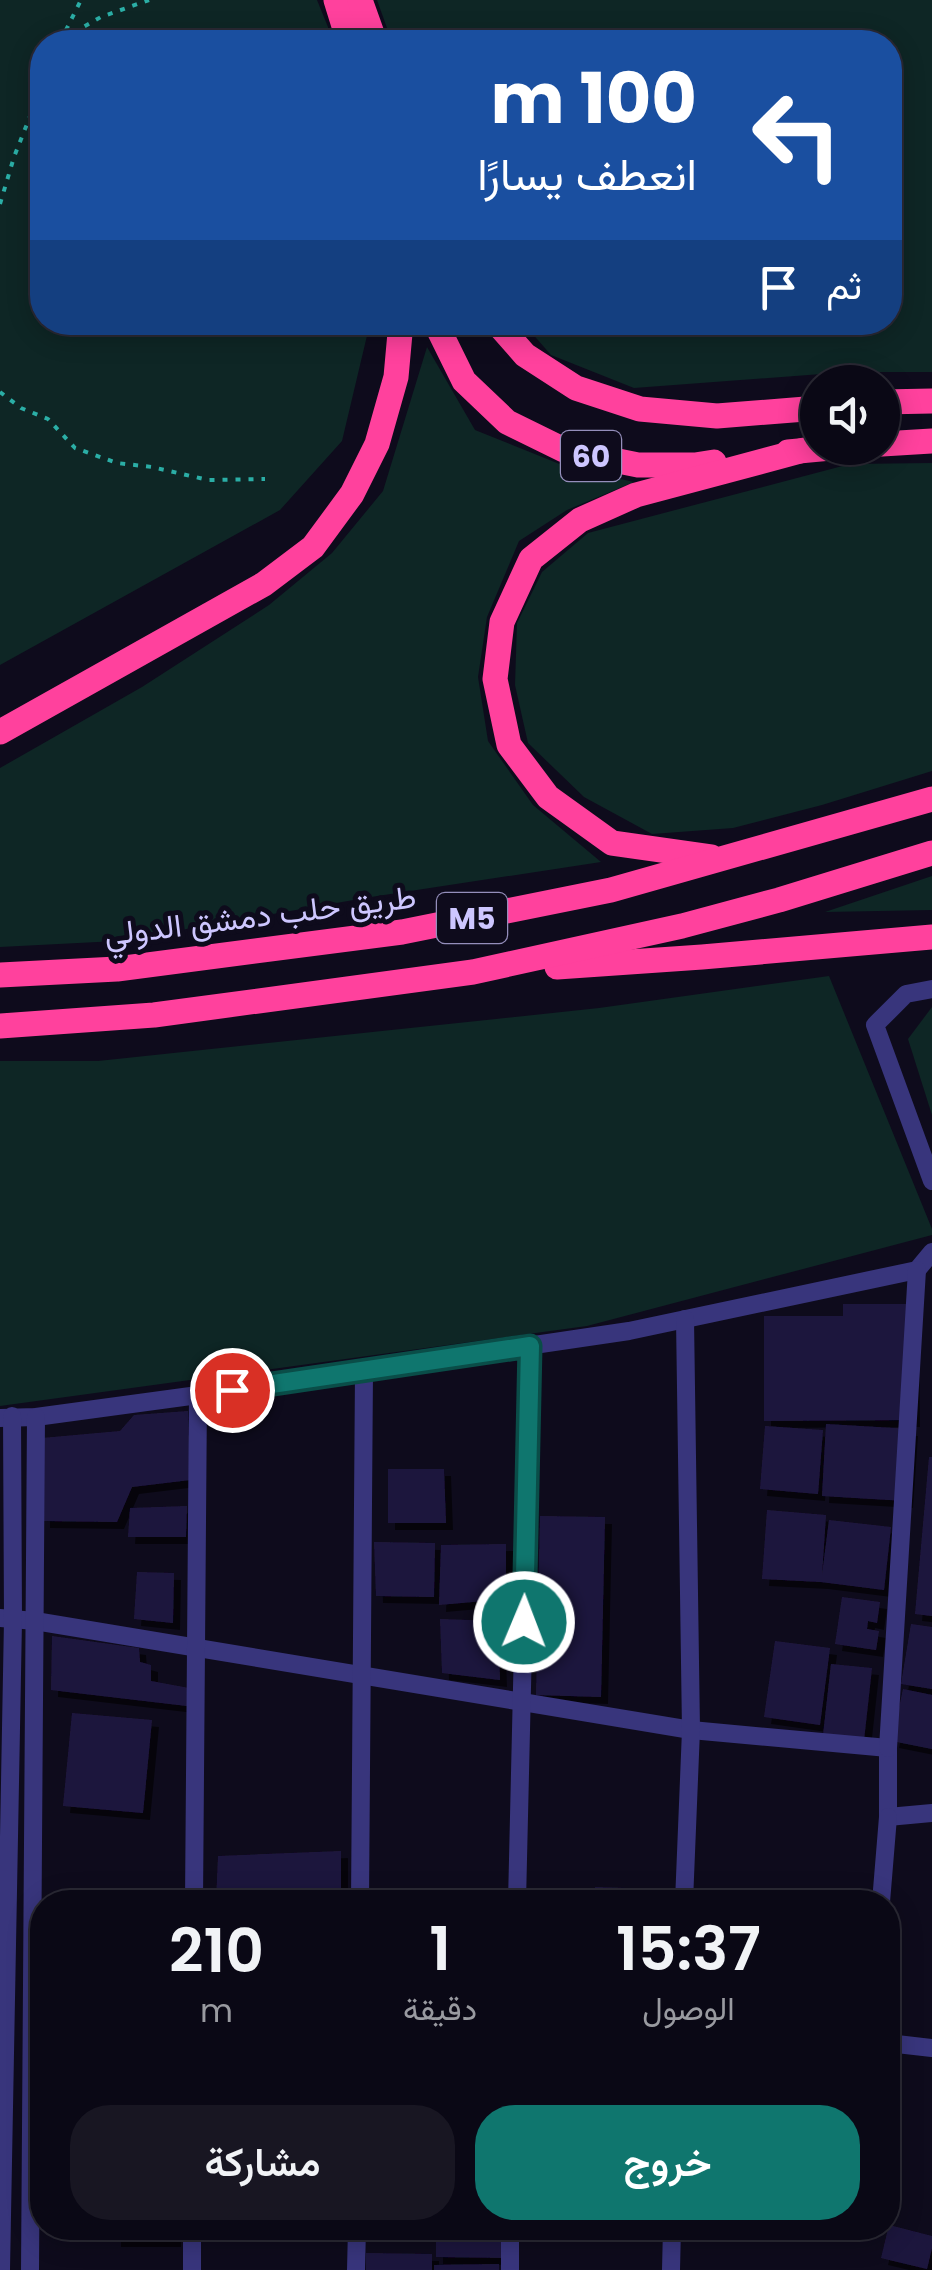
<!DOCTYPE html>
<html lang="ar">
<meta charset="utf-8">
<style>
:root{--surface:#0a0815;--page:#181622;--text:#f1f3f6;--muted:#999aa0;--line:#2a2934;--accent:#0f766e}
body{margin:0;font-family:Poppins,Vazirmatn,sans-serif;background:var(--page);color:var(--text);direction:rtl;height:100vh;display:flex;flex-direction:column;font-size:38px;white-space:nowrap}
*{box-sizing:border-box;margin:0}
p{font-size:32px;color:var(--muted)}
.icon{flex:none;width:55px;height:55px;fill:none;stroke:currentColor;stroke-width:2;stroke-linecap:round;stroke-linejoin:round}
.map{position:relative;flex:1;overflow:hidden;direction:ltr}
.drawer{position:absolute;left:30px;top:1890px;width:870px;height:350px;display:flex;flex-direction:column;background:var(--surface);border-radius:40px;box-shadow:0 5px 25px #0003,0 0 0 2px var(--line);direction:rtl}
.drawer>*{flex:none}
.banner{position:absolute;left:30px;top:30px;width:872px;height:305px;border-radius:40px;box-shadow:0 5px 25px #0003,0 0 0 2px var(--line);direction:rtl;background:#1a4fa0;color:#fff;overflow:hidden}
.buttons{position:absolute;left:800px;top:365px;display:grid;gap:20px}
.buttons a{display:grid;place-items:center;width:100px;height:100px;border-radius:50%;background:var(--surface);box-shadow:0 5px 25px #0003,0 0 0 2px var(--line);font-size:50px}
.pin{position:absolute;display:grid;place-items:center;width:85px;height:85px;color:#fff;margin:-42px;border:5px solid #fff;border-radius:50%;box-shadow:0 2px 10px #0007}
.me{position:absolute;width:110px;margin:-55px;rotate:1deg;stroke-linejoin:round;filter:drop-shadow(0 0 8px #0008)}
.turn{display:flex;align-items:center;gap:35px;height:210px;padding:0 40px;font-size:45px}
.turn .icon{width:130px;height:130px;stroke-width:2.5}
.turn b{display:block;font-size:70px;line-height:85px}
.then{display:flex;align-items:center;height:95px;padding:0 40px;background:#0003;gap:20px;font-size:38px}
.eta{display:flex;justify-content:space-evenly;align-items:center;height:170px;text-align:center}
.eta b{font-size:60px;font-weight:600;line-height:70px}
.button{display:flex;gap:20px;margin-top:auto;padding:20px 40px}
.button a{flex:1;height:115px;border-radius:40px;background:var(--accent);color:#fff;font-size:40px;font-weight:600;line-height:115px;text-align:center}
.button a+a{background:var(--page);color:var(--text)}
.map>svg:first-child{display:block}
.green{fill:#0e2625}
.building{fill:#1f173e;filter:url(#shadow)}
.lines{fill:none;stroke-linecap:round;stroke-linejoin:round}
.path{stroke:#2baea6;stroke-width:4;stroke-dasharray:5 8;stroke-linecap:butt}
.minor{stroke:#38357c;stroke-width:18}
.highway{stroke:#ff419d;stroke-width:25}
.route-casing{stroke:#0a4d48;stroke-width:25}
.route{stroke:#0f766e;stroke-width:18}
.labels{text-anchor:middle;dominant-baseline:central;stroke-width:10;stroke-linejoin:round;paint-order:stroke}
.shield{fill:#0e0b1c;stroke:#948ebb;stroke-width:2.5}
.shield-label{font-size:30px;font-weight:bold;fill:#cdc6ff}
.street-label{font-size:32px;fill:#cdc6ff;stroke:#0e0b1c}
</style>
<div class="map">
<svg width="932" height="2270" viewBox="0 0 932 2270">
<defs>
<filter id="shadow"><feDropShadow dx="7" dy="7" stdDeviation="0" flood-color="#0009"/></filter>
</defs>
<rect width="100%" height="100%" fill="#0e0b1c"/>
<!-- green -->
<g class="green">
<path d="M0,0H317L328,27L331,42H42V322L370,323L342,441L280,510L0,665Z"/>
<path d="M377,0H932V372H848L634,388L551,355L523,323L890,322V42H392Z"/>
<path d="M427,347L475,430L567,467L634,482L567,510L519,541L487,617L478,677L488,741L533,805L601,862L371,897L117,941L0,947V768L142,687L269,605L332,553L383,491Z"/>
<path d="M932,463V771L822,805L733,828L652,834L584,797L528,743L515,685L517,623L542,572L588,533L850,464Z"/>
<path d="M932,876V910L825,912Z"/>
<path d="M829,976L932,1229V1235L587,1326L0,1406V1061H98L599,1008Z"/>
<path d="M932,1007V1115L908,1039Z"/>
</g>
<!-- building -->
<g class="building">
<path d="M843,1304H912L913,1420L764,1421V1316H843Z"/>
<path d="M188,1411L190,1480L132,1487L117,1522L43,1521L42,1438L120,1431L134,1415Z"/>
<path d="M826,1424L911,1429L906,1501L822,1496Z"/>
<path d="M765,1426L823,1430L818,1494L760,1489Z"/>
<path d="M929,1457H932V1616L915,1614Z"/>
<path d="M388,1469H444L446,1523H388Z"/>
<path d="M187,1506L186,1537H128L130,1508Z"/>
<path d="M767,1510L826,1515L822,1575L829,1520L891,1527L884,1590L821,1582L762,1579Z"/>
<path d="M540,1516L605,1517L601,1697L536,1695Z"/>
<path d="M374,1542L435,1543L434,1597L376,1596Z"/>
<path d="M506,1544V1599L439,1605L441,1545Z"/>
<path d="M137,1572L174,1573L173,1623L134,1619Z"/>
<path d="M842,1597L880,1602L877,1623L868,1621L867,1629L879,1631L876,1650L835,1644Z"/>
<path d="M440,1619L498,1621L500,1680L442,1673Z"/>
<path d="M911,1624L932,1627V1689L901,1684Z"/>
<path d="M52,1636L139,1648L140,1662L151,1665V1681L189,1688L187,1706L51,1690Z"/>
<path d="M775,1641L830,1648L820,1725L764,1717Z"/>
<path d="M831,1664L872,1668L864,1740L823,1735Z"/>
<path d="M903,1689L932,1695V1749L892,1741Z"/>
<path d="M72,1713L152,1720L143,1813L63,1806Z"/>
<path d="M341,1851V1902H216L218,1856Z"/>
<path d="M595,1887L657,1889L656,1902H595Z"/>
<path d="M889,2225L932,2236V2248L927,2269L881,2258Z"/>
<rect x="114" y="2228" width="60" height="12"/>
<path d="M293,2228H335V2232L293,2231Z"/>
<path d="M436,2228H509V2258L436,2257Z"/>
<path d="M366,2253L432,2254V2270H366Z"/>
<path d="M499,2264V2270H434V2265Z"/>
</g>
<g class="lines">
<!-- path -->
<g class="path">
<path d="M62,39L101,17L149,0"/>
<path d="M60,42L81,0"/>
<path d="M0,204L14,157L42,86"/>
<path d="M0,392L21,408L48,419L75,448L117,463L152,467L208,480L265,479"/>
</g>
<!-- minor -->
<g class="minor">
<path d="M932,989L906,994L875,1025L932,1181"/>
<path d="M0,1418L36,1417L198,1395L629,1331L917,1270L932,1252"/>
<path d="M0,1618L35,1621L691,1730L888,1748V1817L932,1813"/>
<path d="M888,1748L917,1270"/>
<path d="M194,1902L198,1395"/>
<path d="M360,1902L364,1372"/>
<path d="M517,1902L530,1345"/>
<path d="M684,1902L691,1730L685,1319"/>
<path d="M881,1902L888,1817"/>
<path d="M888,2043L932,2048"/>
<path d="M1,2270L13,1620L12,1416"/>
<path d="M30,2270L36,1417"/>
<path d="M192,2270V2228"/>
<path d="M356,2270L357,2228"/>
<path d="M510,2270V2228"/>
<path d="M671,2270L672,2228"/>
</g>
<!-- highway -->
<g class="highway">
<path d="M336,0L349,42"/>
<path d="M360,0L375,42"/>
<path d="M435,322L464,381L507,422L564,450L638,465H695L714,462"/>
<path d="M496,322L525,355L576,388L640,409L717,416L818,408"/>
<path d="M882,402L932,401"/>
<path d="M882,444L932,441"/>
<path d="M788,452L831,448"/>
<path d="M0,732L264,584L313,547L352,494L377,444L396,377L401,322"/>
<path d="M711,857L612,843L548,797L509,745L495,679L502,622L531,559L580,520L636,495L804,450"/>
<path d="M557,967L702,957L932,937"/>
<path d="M0,975L117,969L402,932L611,890L932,799"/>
<path d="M0,1026L154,1015L473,972L682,926L779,900L932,853"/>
</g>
</g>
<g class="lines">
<defs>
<path id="route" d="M232,1390L530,1346L524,1622"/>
</defs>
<!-- route casing -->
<use href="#route" class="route-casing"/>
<!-- route -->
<use href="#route" class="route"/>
</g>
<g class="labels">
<!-- shield labels -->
<g class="shield">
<rect x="561" y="431" width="60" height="50" rx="8"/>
<rect x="437" y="893" width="70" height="50" rx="8"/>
</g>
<g class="shield-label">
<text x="591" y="456">60</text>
<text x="472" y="918">M5</text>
</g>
<!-- street labels -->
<g class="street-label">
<text transform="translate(260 915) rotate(-7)">طريق حلب دمشق الدولي</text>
</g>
</g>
</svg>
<div class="buttons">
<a><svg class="icon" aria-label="sound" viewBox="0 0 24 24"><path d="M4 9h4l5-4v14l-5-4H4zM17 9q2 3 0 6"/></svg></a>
</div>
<div class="pin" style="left:232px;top:1390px;background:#d93025"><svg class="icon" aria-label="arrive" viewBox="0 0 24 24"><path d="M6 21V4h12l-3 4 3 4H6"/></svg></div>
<svg class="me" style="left:524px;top:1622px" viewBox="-20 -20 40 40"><circle r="17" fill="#0f766e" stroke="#fff" stroke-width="3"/><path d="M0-11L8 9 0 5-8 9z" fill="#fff"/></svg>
<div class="banner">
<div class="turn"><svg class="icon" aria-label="left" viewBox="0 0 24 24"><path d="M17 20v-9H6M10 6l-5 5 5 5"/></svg><div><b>100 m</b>انعطف يسارًا</div></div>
<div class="then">ثم<svg class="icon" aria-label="arrive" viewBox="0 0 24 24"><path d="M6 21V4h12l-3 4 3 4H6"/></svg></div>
</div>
<section class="drawer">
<div class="eta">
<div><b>15:37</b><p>الوصول</p></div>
<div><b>1</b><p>دقيقة</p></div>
<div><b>210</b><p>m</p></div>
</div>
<div class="button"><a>خروج</a><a>مشاركة</a></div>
</section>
</div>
